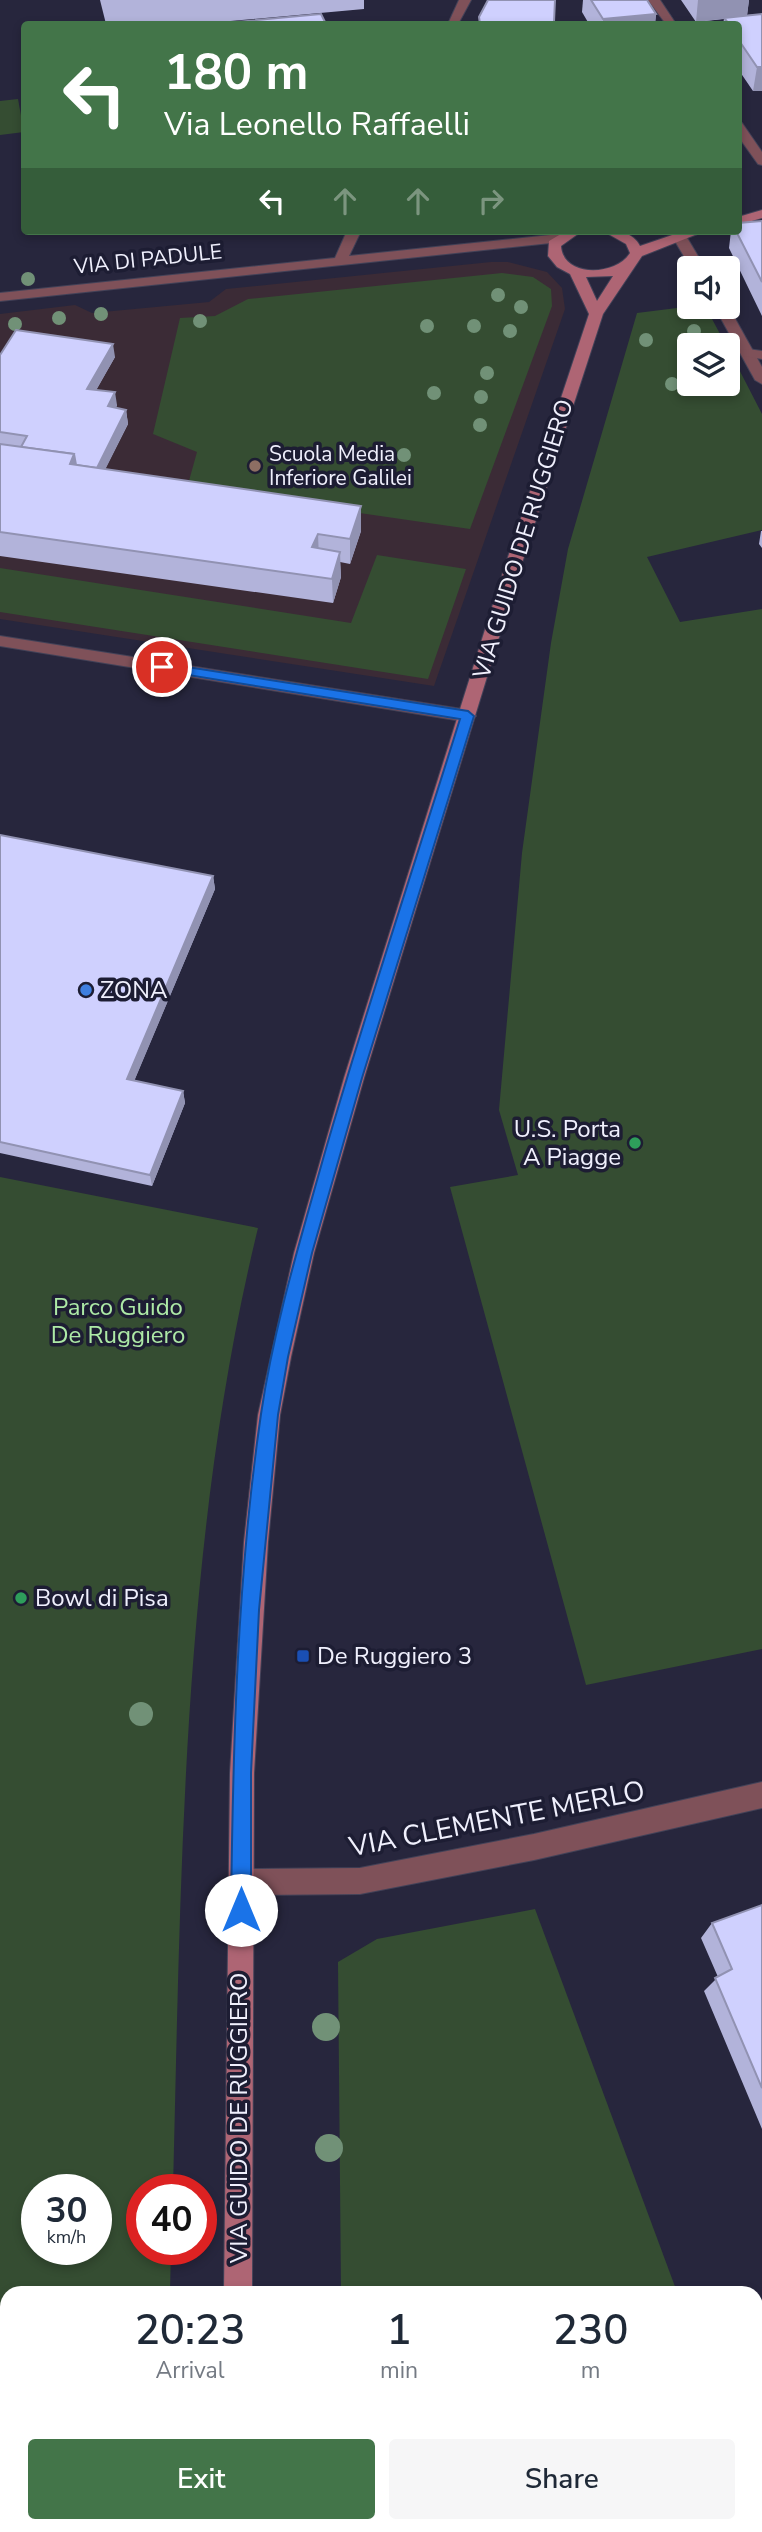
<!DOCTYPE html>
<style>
:root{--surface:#fff;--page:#f6f6f7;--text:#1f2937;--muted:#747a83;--accent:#437549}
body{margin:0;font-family:"Nunito Sans",sans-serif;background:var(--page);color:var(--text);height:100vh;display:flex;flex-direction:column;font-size:26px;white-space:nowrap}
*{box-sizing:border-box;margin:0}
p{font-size:23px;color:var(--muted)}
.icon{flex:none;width:38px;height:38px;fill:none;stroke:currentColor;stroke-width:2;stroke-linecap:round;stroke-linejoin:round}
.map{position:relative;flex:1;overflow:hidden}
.details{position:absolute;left:0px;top:2286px;width:763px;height:247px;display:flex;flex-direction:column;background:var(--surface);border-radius:21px 21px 0 0;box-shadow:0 4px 10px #0003}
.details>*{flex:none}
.guide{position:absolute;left:21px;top:21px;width:721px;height:214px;border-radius:7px;box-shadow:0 4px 10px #0003;background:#437549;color:#fff;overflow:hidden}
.tools{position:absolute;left:677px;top:256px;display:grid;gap:14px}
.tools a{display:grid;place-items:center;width:63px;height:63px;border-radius:7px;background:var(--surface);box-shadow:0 4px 10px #0003;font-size:35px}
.speed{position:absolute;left:21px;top:2174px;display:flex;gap:14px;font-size:35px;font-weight:700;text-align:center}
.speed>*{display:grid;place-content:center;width:91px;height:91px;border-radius:50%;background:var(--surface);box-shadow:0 4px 10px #0003;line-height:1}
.speed small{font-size:18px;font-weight:400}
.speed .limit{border:10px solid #d22;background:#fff;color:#111}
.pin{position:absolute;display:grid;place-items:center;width:60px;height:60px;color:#fff;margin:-30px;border:4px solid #fff;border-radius:50%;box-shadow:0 2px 7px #0007}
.me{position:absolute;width:77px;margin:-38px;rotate:0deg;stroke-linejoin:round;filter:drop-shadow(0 0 5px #0008)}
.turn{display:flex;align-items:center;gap:24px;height:147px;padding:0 28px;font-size:32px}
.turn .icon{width:91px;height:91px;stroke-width:2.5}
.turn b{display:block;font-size:49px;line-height:60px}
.lanes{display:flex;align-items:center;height:66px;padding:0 28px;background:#0003;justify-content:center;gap:35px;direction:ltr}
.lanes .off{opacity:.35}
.eta{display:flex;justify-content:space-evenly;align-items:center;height:119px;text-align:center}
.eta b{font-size:42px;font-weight:600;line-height:49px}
.cta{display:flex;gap:14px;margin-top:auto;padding:14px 28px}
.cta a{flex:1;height:80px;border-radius:7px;background:var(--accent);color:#fff;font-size:28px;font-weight:600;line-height:80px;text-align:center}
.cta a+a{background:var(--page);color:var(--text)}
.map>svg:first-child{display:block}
.education{fill:#3b2b36}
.green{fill:#354d32;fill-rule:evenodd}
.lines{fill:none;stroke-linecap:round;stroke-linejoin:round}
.lane-casing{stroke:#434258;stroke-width:2}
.street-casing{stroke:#434258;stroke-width:2}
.secondary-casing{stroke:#434258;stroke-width:2}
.lane{fill:#7f5159;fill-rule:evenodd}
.street{fill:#7f5159;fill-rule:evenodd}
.secondary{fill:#ae6574;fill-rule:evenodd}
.tree{fill:#719177}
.wall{fill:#b2b3da}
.shaded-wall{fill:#9192b2}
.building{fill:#cfd0fe;stroke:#9192b2;stroke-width:2}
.route{fill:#1a73e8;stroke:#114b97;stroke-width:2}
.education-dot{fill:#8d6e63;stroke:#1d1d33;stroke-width:2.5}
.shop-dot{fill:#3f7fe0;stroke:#1d1d33;stroke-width:2.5}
.leisure-dot{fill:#2e9e5b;stroke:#1d1d33;stroke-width:2.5}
.transit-dot{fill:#1a4fb4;stroke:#1d1d33;stroke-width:2.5}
.labels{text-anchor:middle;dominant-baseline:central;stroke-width:7;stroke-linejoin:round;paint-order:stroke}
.far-street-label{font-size:21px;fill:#f0f0fd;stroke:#1d1d33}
.far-poi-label{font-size:21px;fill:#f0f0fd;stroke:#1d1d33;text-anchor:start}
.street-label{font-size:24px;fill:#f0f0fd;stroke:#1d1d33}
.poi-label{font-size:24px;fill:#f0f0fd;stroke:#1d1d33;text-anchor:start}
.park-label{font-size:24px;fill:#ade9a6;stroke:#1d1d33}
.near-street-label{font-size:28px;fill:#f0f0fd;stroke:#1d1d33}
</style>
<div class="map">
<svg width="762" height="2532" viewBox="0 0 762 2532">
<rect width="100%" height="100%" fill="#27263d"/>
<!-- education -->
<path class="education" d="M491,262H508L547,272L562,288L565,309L434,686L0,619V314L75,305L92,313L209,302L226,289Z"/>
<!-- green -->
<g class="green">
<path d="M18,99L24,132L0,135V101Z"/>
<path d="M502,273L533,277L551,289L552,306L470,529L187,488L197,452L153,434L180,318L215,316L248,299Z"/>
<path d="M693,306H705L726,345H690V383H728V348L762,414V530L647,557L680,622L762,609V1649L586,1685L450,1187L518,1175L499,1110L522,853L551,643L568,549L637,313Z"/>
<path d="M377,555L466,569L428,679L0,612V568L351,623Z"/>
<path d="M0,1177L258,1228C182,1539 181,1871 173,2189H142V2249H171L170,2292H7V2525H164V2532H0ZM37,2189H96V2249H37Z"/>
<path d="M535,1909L677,2292H341L338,1962L377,1939Z"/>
<rect x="343" y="2525" width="109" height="7"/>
</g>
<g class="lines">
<defs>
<g id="lane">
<path d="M669,231H683L705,268H691Z"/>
<path d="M714,306H728L762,367V384L755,380Z"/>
</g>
<g id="street">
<path d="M459,0H471L458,24H448Z"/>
<path d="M648,0H660L676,24H666Z"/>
<path d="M738,122L742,123L762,152V165L758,164L738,136Z"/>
<path d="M347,231H361L349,256L560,234L567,238L560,242L0,301V293L335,258Z"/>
<path d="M748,349L762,351V359L743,356V350Z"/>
<path d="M0,636L468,710L476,716L468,722L0,646Z"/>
<path d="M762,1782V1808L534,1860L360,1894L241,1895L232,1891L228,1882L232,1873L241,1869L360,1868L534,1834Z"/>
</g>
<g id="secondary">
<path d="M762,210V218L738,225V217Z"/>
<path d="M566,231H582L561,246C563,278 616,276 630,253L626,244L603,231C618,231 633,232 640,246L684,231H705L642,256L603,314L521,566L364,1078L314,1253L291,1357L280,1415L268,1542L254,1773L252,2292H224L230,1773L244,1542L258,1415L294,1253L344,1078L505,566L589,314L570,274L557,267L548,256L549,241ZM613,276L597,301L586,277Z"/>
<rect x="222" y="2525" width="30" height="7"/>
</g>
</defs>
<!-- lane casing -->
<use href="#lane" class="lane-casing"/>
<!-- street casing -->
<use href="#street" class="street-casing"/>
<!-- secondary casing -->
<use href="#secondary" class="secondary-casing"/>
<!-- lane -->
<use href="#lane" class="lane"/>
<!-- street -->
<use href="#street" class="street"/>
<!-- secondary -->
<use href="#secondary" class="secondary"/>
</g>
<!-- trees -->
<g class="tree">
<circle cx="28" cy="279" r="7"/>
<circle cx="498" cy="295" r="7"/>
<circle cx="521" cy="307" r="7"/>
<circle cx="101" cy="314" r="7"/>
<circle cx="59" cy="318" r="7"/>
<circle cx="200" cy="321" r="7"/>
<circle cx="15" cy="324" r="7"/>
<circle cx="427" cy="326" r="7"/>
<circle cx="474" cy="326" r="7"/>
<circle cx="510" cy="331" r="7"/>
<circle cx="694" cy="331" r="7"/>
<circle cx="646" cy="340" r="7"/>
<circle cx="487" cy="373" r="7"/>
<circle cx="672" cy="384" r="7"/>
<circle cx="434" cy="393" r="7"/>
<circle cx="481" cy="397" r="7"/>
<circle cx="480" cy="425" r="7"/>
<circle cx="404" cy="455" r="7"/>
<circle cx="141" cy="1714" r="12"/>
<circle cx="326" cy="2027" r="14"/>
<circle cx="329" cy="2148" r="14"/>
</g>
<!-- wall -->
<g class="wall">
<path d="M100,0H364V9L197,24H106Z"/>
<path d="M583,0H647L656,14L655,24H589L582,12Z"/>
<path d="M681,0H749L747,15L762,14V91H753L738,69V24H723L724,19L696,22Z"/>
<path d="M762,221V316L729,248L731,231H738Z"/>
<path d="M123,231H167L123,232Z"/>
<path d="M0,355L115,357L96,390L117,405L116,408L126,410L128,424L105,469L361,506V531L350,564L340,562L341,577L333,603L0,556Z"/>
<path d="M761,531H762V548L759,544Z"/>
<path d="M0,835L213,876L215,889L134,1081L183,1091L185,1103L152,1186L0,1153Z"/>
<path d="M762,1905V2129L704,1991L718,1977L701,1938L712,1923Z"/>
<path d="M762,2478V2532H637L653,2525H756V2481Z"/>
</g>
<!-- shaded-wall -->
<g class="shaded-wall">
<path d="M698,0H749L747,16L696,22Z"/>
<path d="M656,14L655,24H603V19Z"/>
<path d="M757,67H762V91H753Z"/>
<path d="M113,344L115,357L89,403L87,389Z"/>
<path d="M115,392L117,405L110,420L108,406Z"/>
<path d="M126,410L128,424L94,492L92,478Z"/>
<path d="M74,454L78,476L70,464Z"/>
<path d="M361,506V531L350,564V539Z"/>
<path d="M318,534L319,559L312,547Z"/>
<path d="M340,552L341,577L333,603L332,579Z"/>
<path d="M213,876L215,889L130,1091L127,1079Z"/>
<path d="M183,1091L185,1103L152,1186L150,1175Z"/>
</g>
<!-- building -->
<g class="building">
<path d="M488,0H555L554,22H567V24H480L479,17Z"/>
<path d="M591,0H647L656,14L603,19Z"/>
<path d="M321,14L326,24H215Z"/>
<path d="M762,14V67H757L738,39V24H729L724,18Z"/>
<path d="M762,221V282L736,231H738V223Z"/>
<path d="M16,330L113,344L87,389L115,392L108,406L126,410L97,468L76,465L74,454L21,447L27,436L0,432V355Z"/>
<path d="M0,444L74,454L70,464L361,506L350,539L318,534L312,547L340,552L332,579L0,532Z"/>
<path d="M0,835L213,876L127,1079L183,1091L150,1175L0,1142Z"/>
<path d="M762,1905V2088L715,1978L732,1969L712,1923Z"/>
<path d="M762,2490V2532H665L680,2525H756V2492Z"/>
</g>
<!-- route -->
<path class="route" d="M162,663L468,711L474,716L362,1078L312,1253L288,1357L278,1415L259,1610L251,1773V1910L248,1917L241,1920L234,1917L231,1910C233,1745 237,1578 261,1414C274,1325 301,1238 325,1152C367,1007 415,863 460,719L157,670V664Z"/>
<!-- markers -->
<circle class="education-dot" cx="255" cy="466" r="7"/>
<circle class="shop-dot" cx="86" cy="990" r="7"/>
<g class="leisure-dot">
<circle cx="635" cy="1143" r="7"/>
<circle cx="21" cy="1598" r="7"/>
</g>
<rect class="transit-dot" x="296" y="1649" width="14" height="14" rx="3.5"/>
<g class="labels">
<!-- far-street labels -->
<g class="far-street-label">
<text transform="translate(148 259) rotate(-6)">VIA DI PADULE</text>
</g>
<!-- far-poi labels -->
<g class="far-poi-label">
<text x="269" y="454">Scuola Media<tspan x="269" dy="24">Inferiore Galilei</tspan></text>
</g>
<!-- street labels -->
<g class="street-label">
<text transform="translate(523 539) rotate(-73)">VIA GUIDO DE RUGGIERO</text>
<text transform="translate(239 2118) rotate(-90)">VIA GUIDO DE RUGGIERO</text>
</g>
<!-- poi labels -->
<g class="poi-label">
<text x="100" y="990">ZONA</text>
<text x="621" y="1129" text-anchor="end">U.S. Porta<tspan x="621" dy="28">A Piagge</tspan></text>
<text x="35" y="1598">Bowl di Pisa</text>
<text x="317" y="1656">De Ruggiero 3</text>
</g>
<!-- park labels -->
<g class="park-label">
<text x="118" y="1307">Parco Guido<tspan x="118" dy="28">De Ruggiero</tspan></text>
</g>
<!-- near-street labels -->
<g class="near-street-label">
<text transform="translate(497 1819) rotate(-11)">VIA CLEMENTE MERLO</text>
</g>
</g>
</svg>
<div class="tools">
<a><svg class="icon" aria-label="sound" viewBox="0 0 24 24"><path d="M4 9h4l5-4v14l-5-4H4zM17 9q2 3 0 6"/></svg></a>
<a><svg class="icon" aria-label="layers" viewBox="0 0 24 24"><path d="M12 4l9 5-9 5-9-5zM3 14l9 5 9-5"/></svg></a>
</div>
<div class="speed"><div>30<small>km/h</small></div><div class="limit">40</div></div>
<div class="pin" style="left:162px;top:667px;background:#d93025"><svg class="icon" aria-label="arrive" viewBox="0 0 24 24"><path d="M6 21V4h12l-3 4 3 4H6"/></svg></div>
<svg class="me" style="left:241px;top:1910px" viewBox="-20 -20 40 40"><circle r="19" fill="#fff"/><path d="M0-13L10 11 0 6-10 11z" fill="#1a73e8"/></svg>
<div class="guide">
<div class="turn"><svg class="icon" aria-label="left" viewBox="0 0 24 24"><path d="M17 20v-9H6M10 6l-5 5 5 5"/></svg><div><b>180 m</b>Via Leonello Raffaelli</div></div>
<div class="lanes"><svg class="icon" aria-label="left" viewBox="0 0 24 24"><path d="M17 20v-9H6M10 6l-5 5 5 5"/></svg><svg class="icon off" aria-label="ahead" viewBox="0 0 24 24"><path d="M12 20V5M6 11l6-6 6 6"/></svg><svg class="icon off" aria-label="ahead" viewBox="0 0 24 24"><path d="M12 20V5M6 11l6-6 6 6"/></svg><svg class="icon off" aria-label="right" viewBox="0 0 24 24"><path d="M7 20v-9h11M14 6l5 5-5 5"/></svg></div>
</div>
<section class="details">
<div class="eta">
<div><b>20:23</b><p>Arrival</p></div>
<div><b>1</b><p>min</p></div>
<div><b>230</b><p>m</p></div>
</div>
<div class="cta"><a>Exit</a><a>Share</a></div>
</section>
</div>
